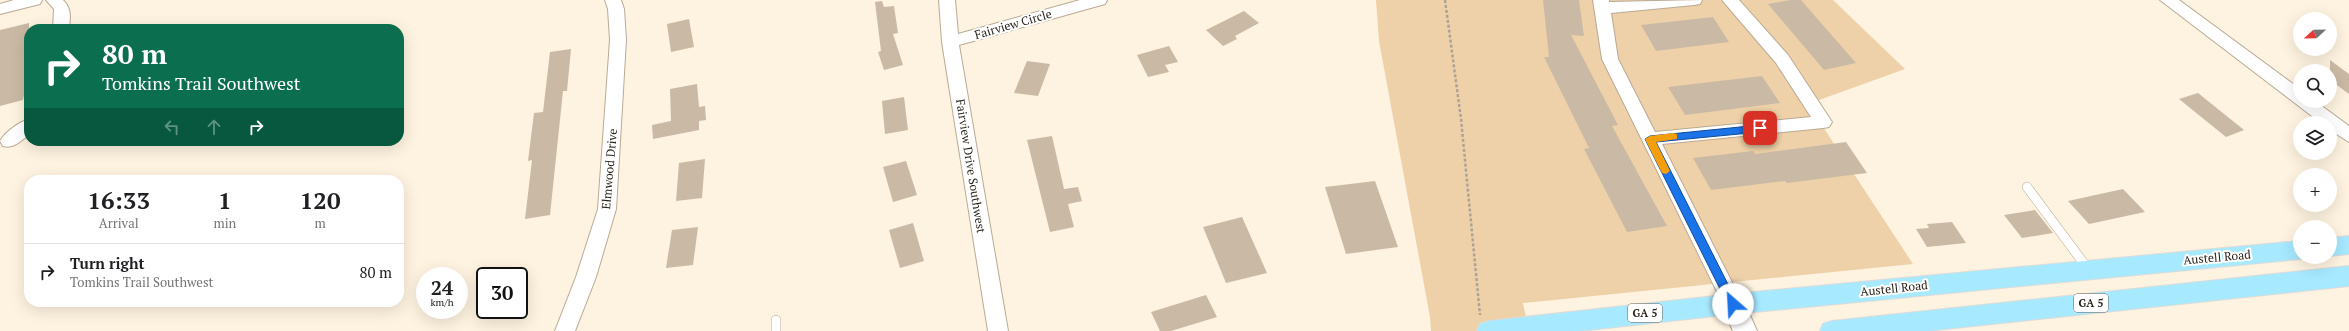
<!DOCTYPE html>
<meta charset="utf-8">
<style>
:root{--surface:#fff;--page:#f6f6f6;--text:#202124;--muted:#757577;--line:#e0e0e0}
body{margin:0;font-family:"PT Serif",serif;background:var(--page);color:var(--text);height:100vh;display:flex;flex-direction:column;font-size:15px;white-space:nowrap}
*{box-sizing:border-box;margin:0}
p{font-size:13px;color:var(--muted)}
.icon{flex:none;width:22px;height:22px;fill:none;stroke:currentColor;stroke-width:2;stroke-linecap:round;stroke-linejoin:round}
.map{position:relative;flex:1;overflow:hidden}
.sheet{position:absolute;left:24px;top:175px;width:380px;height:132px;display:flex;flex-direction:column;background:var(--surface);border-radius:16px;box-shadow:0 4px 16px #0002}
.sheet>*{flex:none}
.guide{position:absolute;left:24px;top:24px;width:380px;height:122px;border-radius:16px;box-shadow:0 4px 16px #0002;background:#0b6e4f;color:#fff;overflow:hidden}
.needle{width:26px;rotate:248deg}
.controls{position:absolute;left:2293px;top:12px;display:grid;gap:8px}
.controls a{display:grid;place-items:center;width:44px;height:44px;border-radius:50%;background:var(--surface);box-shadow:0 4px 16px #0002;font-size:20px}
.speed{position:absolute;left:416px;top:267px;display:flex;gap:8px;font-size:20px;font-weight:700;text-align:center}
.speed>*{display:grid;place-content:center;width:52px;height:52px;border-radius:50%;background:var(--surface);box-shadow:0 4px 16px #0002;line-height:1}
.speed small{font-size:10px;font-weight:400}
.speed .limit{border:2px solid #111;border-radius:6px;background:#fff;color:#111}
.pin{position:absolute;display:grid;place-items:center;width:34px;height:34px;color:#fff;margin:-17px;border-radius:8px;box-shadow:0 2px 6px #0006}
.me{position:absolute;width:44px;margin:-22px;rotate:334deg;stroke-linejoin:round;filter:drop-shadow(0 0 3px #0008)}
.turn{display:flex;align-items:center;gap:14px;height:84px;padding:0 12px;font-size:18px}
.turn .icon{width:52px;height:52px;stroke-width:2.5}
.turn b{display:block;font-size:28px;line-height:34px}
.lanes{display:flex;align-items:center;height:38px;padding:0 12px;background:#0003;justify-content:center;gap:20px;direction:ltr}
.lanes .off{opacity:.35}
.eta{display:flex;justify-content:space-evenly;align-items:center;height:68px;text-align:center}
.eta b{font-size:24px;font-weight:700;line-height:28px}
ul{padding:0;list-style:none}
li{display:flex;align-items:center;gap:12px;height:56px;padding:0 12px;border-top:1px solid var(--line)}
li div{flex:1}
li b{display:block;font-size:15px}
li em{font-style:normal}
.map>svg:first-child{display:block}
.green{fill:#eed1a8}
.building{fill:#cabaa5}
.lines{fill:none;stroke-linecap:round;stroke-linejoin:round}
.service-casing{stroke:#b9aa95;stroke-width:10}
.minor-casing{stroke:#b9aa95;stroke-width:2}
.tertiary-casing{stroke:#b9aa95;stroke-width:2}
.primary-casing{stroke:#dcdbda;stroke-width:2}
.path{stroke:#ada395;stroke-width:2.5;stroke-dasharray:3 2;stroke-linecap:butt}
.service{stroke:#fff;stroke-width:9}
.minor{fill:#fff;fill-rule:evenodd}
.tertiary{fill:#fff;fill-rule:evenodd}
.primary{fill:#a7e9ff;fill-rule:evenodd}
.route{fill:#1a73e8;stroke:#114b97}
.slow{fill:#f59e0b}
.labels{text-anchor:middle;dominant-baseline:central;stroke-width:4;stroke-linejoin:round;paint-order:stroke}
.shield{fill:#fff;stroke:#66625d;stroke-width:1}
.shield-label{font-size:11px;font-weight:bold;fill:#251f17}
.street-label{font-size:12px;fill:#251f17;stroke:#fff}
</style>
<div class="map">
<svg width="2349" height="331" viewBox="0 0 2349 331">
<rect width="100%" height="100%" fill="#fef2e0"/>
<!-- green -->
<path class="green" d="M1376,0H1833L1905,69L1808,104L1913,264L1523,303L1529,331H1431L1430,317L1379,41Z"/>
<!-- building -->
<g class="building">
<path d="M1543,0H1579L1584,36L1571,35L1618,125L1612,126L1667,226L1627,232L1584,149L1589,148L1544,57H1549Z"/>
<path d="M1790,0H1801L1856,63L1824,70L1768,4Z"/>
<path d="M882,1L884,7L894,6L898,33L893,34L903,65L884,70L878,52L881,51L875,2Z"/>
<path d="M1244,11L1259,23L1235,36L1237,39L1223,46L1206,30Z"/>
<path d="M1713,17L1729,42L1656,51L1641,25Z"/>
<path d="M689,19L694,47L671,52L667,24Z"/>
<path d="M29,23V69L23,100L0,106V30Z"/>
<path d="M1169,46L1178,62L1165,65L1169,72L1148,77L1137,55Z"/>
<path d="M571,49L567,91H563L550,215L525,219L532,160L528,161L534,113L543,112L550,52Z"/>
<path d="M2330,60L2349,74V94L2330,80Z"/>
<path d="M1027,61L1050,64L1038,96L1014,93Z"/>
<path d="M1762,76L1780,103L1685,115L1668,87Z"/>
<path d="M697,84L699,107L705,106L706,120L699,121V130L653,139L652,125L671,121L670,89Z"/>
<path d="M2198,93L2244,130L2226,137L2179,99Z"/>
<path d="M904,97L908,130L885,134L882,101Z"/>
<path d="M1052,136L1064,189L1078,187L1082,201L1068,204L1074,227L1050,232L1027,140Z"/>
<path d="M1846,142L1867,173L1787,183L1785,181L1711,190L1693,158L1753,151L1755,154Z"/>
<path d="M705,159L702,198L676,201L679,163Z"/>
<path d="M906,161L917,195L893,202L883,167Z"/>
<path d="M1375,181L1398,247L1346,254L1325,187Z"/>
<path d="M2123,189L2145,212L2089,224L2068,201Z"/>
<path d="M2035,210L2053,233L2022,238L2004,215Z"/>
<path d="M1242,217L1267,273L1226,283L1203,227Z"/>
<path d="M1952,222L1966,243L1927,247L1916,229L1929,228L1927,224Z"/>
<path d="M913,223L924,261L900,268L889,230Z"/>
<path d="M698,227L693,265L666,268L672,230Z"/>
<path d="M1206,295L1217,317L1171,331H1160L1151,312Z"/>
</g>
<g class="lines">
<defs>
<g id="service">
<path d="M2027,187L2088,269"/>
<path d="M776,320V331"/>
</g>
<g id="minor">
<path d="M14,0H42L40,4L0,14V4Z"/>
<path d="M46,0H63C72,9 70,17 69,29H53L54,9Z"/>
<path d="M605,0H621L624,9L626,40L616,209L596,277L575,331H555L576,277L598,209L610,40L608,9Z"/>
<path d="M939,0H955L958,34L1080,0H1107L1105,4L959,45L1008,331H988L942,42Z"/>
<path d="M1593,0H1609V2L1702,0L1700,4L1694,5L1611,13L1618,59L1655,132L1811,117L1776,63L1722,0H1739L1788,55L1832,122L1829,127L1823,128L1662,144L1743,304L1740,310L1733,312L1726,310L1602,59Z"/>
<path d="M2160,0H2179L2300,89V101H2315L2349,126V142L2330,130V123H2321Z"/>
<path d="M29,119V135C20,141 14,149 3,146L0,141C5,132 19,122 29,119Z"/>
</g>
<path id="tertiary" d="M1733,294L1742,297L1757,331H1733L1721,304L1724,297Z"/>
<g id="primary">
<path d="M2349,236V254L2330,256V238Z"/>
<path d="M2300,241V257H2307L2300,259L1733,314L1580,331H1477L1480,324L1489,321L1733,294Z"/>
<path d="M2349,266V286L1927,331H1820L1823,324L1832,321Z"/>
</g>
</defs>
<!-- service casing -->
<use href="#service" class="service-casing"/>
<!-- minor casing -->
<use href="#minor" class="minor-casing"/>
<!-- tertiary casing -->
<use href="#tertiary" class="tertiary-casing"/>
<!-- primary casing -->
<use href="#primary" class="primary-casing"/>
<!-- path -->
<path class="path" d="M1445,0L1461,119L1480,315"/>
<!-- service -->
<use href="#service" class="service"/>
<!-- minor -->
<use href="#minor" class="minor"/>
<!-- tertiary -->
<use href="#tertiary" class="tertiary"/>
<!-- primary -->
<use href="#primary" class="primary"/>
</g>
<!-- route -->
<path class="route" d="M1760,125L1765,128L1760,132L1656,142L1738,304L1733,309L1729,307L1645,139L1650,136Z"/>
<!-- slow -->
<path class="slow" d="M1673,133L1677,134V139L1656,142L1670,171L1666,174L1662,173L1645,139L1650,136Z"/>
<g class="labels">
<!-- shield labels -->
<g class="shield">
<rect x="2074" y="294" width="34" height="18" rx="3"/>
<rect x="1628" y="304" width="34" height="18" rx="3"/>
</g>
<g class="shield-label">
<text x="2091" y="303">GA 5</text>
<text x="1645" y="313">GA 5</text>
</g>
<!-- street labels -->
<g class="street-label">
<text transform="translate(1013 24) rotate(-16)">Fairview Circle</text>
<text transform="translate(971 166) rotate(81)">Fairview Drive Southwest</text>
<text transform="translate(609 169) rotate(-85)">Elmwood Drive</text>
<text transform="translate(2217 257) rotate(-5)">Austell Road</text>
<text transform="translate(1894 288) rotate(-6)">Austell Road</text>
</g>
</g>
</svg>
<div class="controls">
<a><svg class="needle" viewBox="-14 -14 28 28"><path d="M0-13l5 13h-10z" fill="#e53935"/><path d="M0 13l5-13h-10z" fill="#757577"/></svg></a>
<a><svg class="icon" aria-label="search" viewBox="0 0 24 24"><circle cx="10" cy="10" r="6"/><path d="M15 15l6 6"/></svg></a>
<a><svg class="icon" aria-label="layers" viewBox="0 0 24 24"><path d="M12 4l9 5-9 5-9-5zM3 14l9 5 9-5"/></svg></a>
<a>+</a>
<a>−</a>
</div>
<div class="speed"><div>24<small>km/h</small></div><div class="limit">30</div></div>
<div class="pin" style="left:1760px;top:128px;background:#d93025"><svg class="icon" aria-label="arrive" viewBox="0 0 24 24"><path d="M6 21V4h12l-3 4 3 4H6"/></svg></div>
<svg class="me" style="left:1733px;top:304px" viewBox="-20 -20 40 40"><circle r="19" fill="#fff"/><path d="M0-13L10 11 0 6-10 11z" fill="#1a73e8"/></svg>
<div class="guide">
<div class="turn"><svg class="icon" aria-label="right" viewBox="0 0 24 24"><path d="M7 20v-9h11M14 6l5 5-5 5"/></svg><div><b>80 m</b>Tomkins Trail Southwest</div></div>
<div class="lanes"><svg class="icon off" aria-label="left" viewBox="0 0 24 24"><path d="M17 20v-9H6M10 6l-5 5 5 5"/></svg><svg class="icon off" aria-label="ahead" viewBox="0 0 24 24"><path d="M12 20V5M6 11l6-6 6 6"/></svg><svg class="icon" aria-label="right" viewBox="0 0 24 24"><path d="M7 20v-9h11M14 6l5 5-5 5"/></svg></div>
</div>
<section class="sheet">
<div class="eta">
<div><b>16:33</b><p>Arrival</p></div>
<div><b>1</b><p>min</p></div>
<div><b>120</b><p>m</p></div>
</div>
<ul>
<li><svg class="icon" aria-label="right" viewBox="0 0 24 24"><path d="M7 20v-9h11M14 6l5 5-5 5"/></svg><div><b>Turn right</b><p>Tomkins Trail Southwest</p></div><em>80 m</em></li>
</ul>
</section>
</div>
